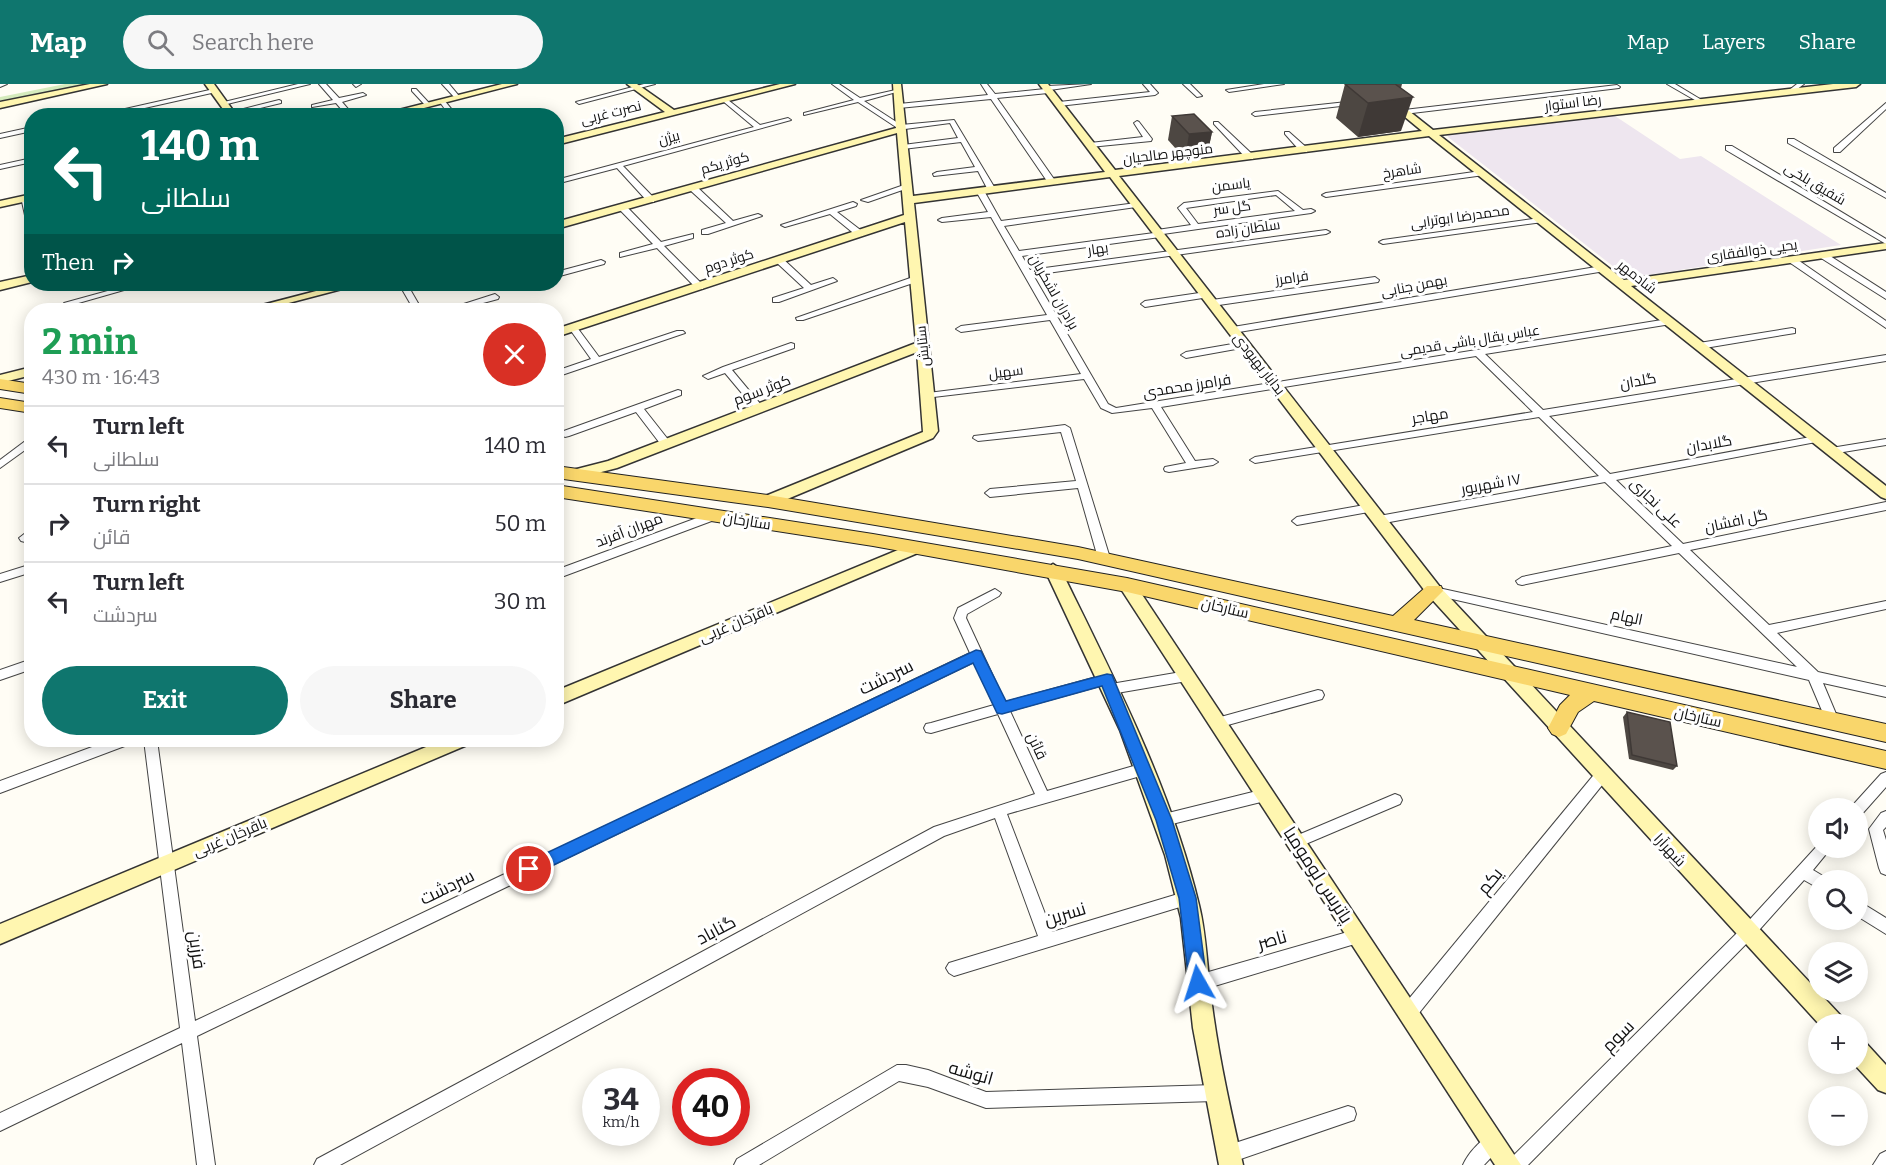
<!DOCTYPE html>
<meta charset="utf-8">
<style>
:root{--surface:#fff;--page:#f7f7f7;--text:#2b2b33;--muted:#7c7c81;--line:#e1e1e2;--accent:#0f766e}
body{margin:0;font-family:Bitter,Cairo,serif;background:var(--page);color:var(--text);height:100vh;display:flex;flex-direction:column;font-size:22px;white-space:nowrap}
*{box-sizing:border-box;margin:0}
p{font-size:20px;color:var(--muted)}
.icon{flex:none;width:33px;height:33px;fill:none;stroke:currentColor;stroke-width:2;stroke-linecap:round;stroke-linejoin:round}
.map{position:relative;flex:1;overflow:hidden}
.drawer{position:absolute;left:24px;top:219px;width:540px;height:444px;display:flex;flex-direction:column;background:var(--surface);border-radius:24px;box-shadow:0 3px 15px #0003}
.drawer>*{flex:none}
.guide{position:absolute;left:24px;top:24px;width:540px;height:183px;border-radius:24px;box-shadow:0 3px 15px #0003;background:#00695c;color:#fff;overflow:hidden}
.tools{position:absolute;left:1808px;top:714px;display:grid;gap:12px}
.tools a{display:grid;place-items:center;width:60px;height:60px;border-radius:50%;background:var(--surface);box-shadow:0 3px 15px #0003;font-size:30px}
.speed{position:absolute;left:582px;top:984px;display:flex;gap:12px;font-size:30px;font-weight:700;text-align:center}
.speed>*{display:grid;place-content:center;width:78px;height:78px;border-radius:50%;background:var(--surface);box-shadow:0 3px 15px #0003;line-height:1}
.speed small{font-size:15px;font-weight:400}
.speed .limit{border:9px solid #d22;background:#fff;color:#111}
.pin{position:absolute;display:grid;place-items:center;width:51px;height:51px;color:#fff;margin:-26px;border:3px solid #fff;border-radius:50%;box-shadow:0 2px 6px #0007}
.me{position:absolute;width:66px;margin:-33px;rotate:354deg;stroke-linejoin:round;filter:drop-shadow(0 0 4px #0008)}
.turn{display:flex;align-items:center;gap:21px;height:126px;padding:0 18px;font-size:27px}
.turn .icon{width:78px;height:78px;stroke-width:2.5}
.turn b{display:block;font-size:42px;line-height:51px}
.then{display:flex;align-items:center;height:57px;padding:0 18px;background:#0003;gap:12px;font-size:22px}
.round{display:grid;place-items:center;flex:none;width:63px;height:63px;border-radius:32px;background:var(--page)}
.overview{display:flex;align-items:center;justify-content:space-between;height:102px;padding:0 18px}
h1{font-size:36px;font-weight:700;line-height:45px;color:#1e9e55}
.action{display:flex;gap:12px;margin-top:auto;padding:12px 18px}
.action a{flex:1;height:69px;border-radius:36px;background:var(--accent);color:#fff;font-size:24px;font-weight:700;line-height:69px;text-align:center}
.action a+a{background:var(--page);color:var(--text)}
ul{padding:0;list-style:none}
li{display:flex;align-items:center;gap:18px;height:78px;padding:0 18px;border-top:2px solid var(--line)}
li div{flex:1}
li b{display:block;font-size:22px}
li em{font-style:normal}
header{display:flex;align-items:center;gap:36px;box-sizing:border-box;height:84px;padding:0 30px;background:var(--accent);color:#fff}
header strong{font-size:28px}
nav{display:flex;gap:33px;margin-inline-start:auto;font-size:21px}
.search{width:420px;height:54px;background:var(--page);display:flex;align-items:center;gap:15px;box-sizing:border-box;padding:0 21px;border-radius:33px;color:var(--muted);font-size:22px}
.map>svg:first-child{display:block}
.industrial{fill:#eee6ef}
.green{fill:#d5ebbd}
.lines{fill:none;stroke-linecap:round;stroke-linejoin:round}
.street-casing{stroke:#444;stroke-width:2}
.secondary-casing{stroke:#333;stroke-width:3}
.primary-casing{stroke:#222;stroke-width:2}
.street{fill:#fff;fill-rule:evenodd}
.secondary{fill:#fff6b0;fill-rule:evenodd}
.primary{fill:#f9d66b;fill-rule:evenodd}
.wall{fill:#4d4742}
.shaded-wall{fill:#3f3936}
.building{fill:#5a524d;stroke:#3f3936;stroke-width:1.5}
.route{fill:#1a73e8;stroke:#114b97;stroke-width:1.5}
.labels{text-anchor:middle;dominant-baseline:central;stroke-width:6;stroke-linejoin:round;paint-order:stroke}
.far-street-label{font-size:14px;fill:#111;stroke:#fff}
.street-label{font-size:15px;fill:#111;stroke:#fff}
.near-street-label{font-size:18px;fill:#111;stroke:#fff}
</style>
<header>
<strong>Map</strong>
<div class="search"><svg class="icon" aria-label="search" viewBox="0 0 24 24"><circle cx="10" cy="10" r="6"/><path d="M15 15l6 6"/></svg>Search here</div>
<nav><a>Map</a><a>Layers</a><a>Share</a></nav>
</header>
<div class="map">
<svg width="1886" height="1081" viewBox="0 0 1886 1081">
<rect width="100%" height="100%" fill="#fffdf5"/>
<!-- industrial -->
<path class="industrial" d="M1612,30L1680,75L1701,72L1841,161L1628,194L1448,53L1449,50Z"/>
<!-- green -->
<path class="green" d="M65,0H86L0,17V13Z"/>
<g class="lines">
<defs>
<g id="street">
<path d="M0,0H7L0,3Z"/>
<path d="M298,0H310L223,21L220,19Z"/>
<path d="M319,0H326L339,14L363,9L366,11L342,18L354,32H347L336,19L312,23V21L333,16Z"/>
<path d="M353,0H361L356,3Z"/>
<path d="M442,0H449L459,12V14H455Z"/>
<path d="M644,0H655L579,20L576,18Z"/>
<path d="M832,0H839L860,14L900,5V7L864,17L901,41L954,36L996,106L989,108L978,87L934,92L933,90L937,88L975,83L961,58L903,65L899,63L903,61L958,54L950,39L905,45L902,47L858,18L804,31V29L854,16Z"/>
<path d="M981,0H987L995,10L1045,5V3L1047,2L1091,0L1050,6V8L1048,9L997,14L1056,98L1055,100H1049L991,15L899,24L896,22L899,20L988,11Z"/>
<path d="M1143,0H1150L1158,9L1155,11L1059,22L1056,20L1059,18L1150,8Z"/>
<path d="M1183,0H1190L1202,12L1197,13Z"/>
<path d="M1264,0H1284L1229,8L1226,6Z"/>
<path d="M1667,0H1675L1705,18L1700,19Z"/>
<path d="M1797,0H1804L1792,9H1788V7Z"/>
<path d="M1617,1L1620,3L1619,4L1404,30L1401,28L1404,26Z"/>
<path d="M214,5L217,7L216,8L109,32H94Z"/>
<path d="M412,5H416L429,19V21H425L412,7Z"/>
<path d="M279,16L281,17V19L231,31L228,29Z"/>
<path d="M440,16H444L457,32H450L439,17Z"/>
<path d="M724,16H728L760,41L788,34L791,36L623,82L654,114V118H648L617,84L556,100V96L754,43L724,18Z"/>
<path d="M1356,17L1359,19L1358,20L1255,32L1252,30L1255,28Z"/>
<path d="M1886,19V25L1840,68H1834V64Z"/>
<path d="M481,26L484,28L483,29L463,32Z"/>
<path d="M1137,37L1139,38L1152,55L1151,57L1090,63L1086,61L1090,59L1143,53L1134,39Z"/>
<path d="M1214,38H1218L1253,71V75H1247L1214,40Z"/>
<path d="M32,43V47L0,54V50Z"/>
<path d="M1285,48H1289L1307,64V68H1301L1285,50Z"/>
<path d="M1788,55H1794L1886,109V114L1788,59Z"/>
<path d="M1726,62H1732L1886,155V160L1726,66Z"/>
<path d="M32,74V78L0,85V81Z"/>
<path d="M1481,87L1485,89L1484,91L1326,113L1322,111L1326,109Z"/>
<path d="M904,101L911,103L868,118L861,116Z"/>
<path d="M690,102H696L733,137L758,130L762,132L708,150H702V146L726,139L690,106Z"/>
<path d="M977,105H983L1001,137L1136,119L1140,121L1136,123L1004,142L1019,167L1154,149V146H1157L1191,141L1178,124L1184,119L1278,107L1303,126L1311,125L1315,127L1311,129L1163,150V153H1160L1022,172L1030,186L1326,146L1330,148L1326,150L1033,191L1108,320L1116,324L1668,235L1672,238L1671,240L1485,270L1543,326L1886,271V277L1549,332L1610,390L1816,352L1820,353L1821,355L1816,358L1616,396L1683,460L1886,418V426L1690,466L1769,541L1886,517V525L1777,549L1818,588L1886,603V613L1823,599L1839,637L1838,641L1833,642L1828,641L1809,596L1430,510L1428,507L1430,504L1434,503L1797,583L1679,469L1522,501L1518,500L1516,497L1522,493L1672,462L1605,398L1379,440L1375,439L1374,436L1375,433L1379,432L1599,392L1539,333L1255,379L1250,376L1255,373L1533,328L1476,272L1161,323L1195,377L1213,375L1218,378L1213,381L1169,388L1165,387L1164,385L1165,383L1186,379L1152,324L1112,329L1101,324L1084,295L925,314V310L928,309L1081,290L1050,236L961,248L956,245L961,242L1047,231L991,133L942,138L938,136L942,134L988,128L976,107ZM1276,111L1295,127L1198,140L1186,124Z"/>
<path d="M21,113L28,115L32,128V147L28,145Z"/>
<path d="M853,118L857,120L856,122L837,128L863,148V152H857L830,130L785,143L781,141Z"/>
<path d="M620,122H626L661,158L693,150V154L664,162L703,201V205H697L657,164L620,173V169L653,160L620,126Z"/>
<path d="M1540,134L1544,136L1543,138L1383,160L1379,158L1383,156Z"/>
<path d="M1821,170H1827L1886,208V215L1821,174Z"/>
<path d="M776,174H782L811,201L833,194L837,197L779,218H773V214L804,204L776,178Z"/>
<path d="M1789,174H1795L1886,237V244L1789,178Z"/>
<path d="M601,176L605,178L604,180L556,193V188Z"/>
<path d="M1602,182L1606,185L1605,187L1233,249L1228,246L1233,243Z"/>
<path d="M916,192L919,193V197L803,236H797L796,234Z"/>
<path d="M1375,193L1379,196L1378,198L1212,222L1208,219L1212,216Z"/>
<path d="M133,200H145L68,222L64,219Z"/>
<path d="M399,200H407L422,226H414Z"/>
<path d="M523,200H534L523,205H517V201Z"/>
<path d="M1206,208L1209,209V213L1145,223L1141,220L1145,217Z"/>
<path d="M495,210L499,213L498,215L457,226H445Z"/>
<path d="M573,241L576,242L599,273L677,247H683L685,249L556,293V287L591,275L569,244Z"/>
<path d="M1792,244L1795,245V249L1699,265L1694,262L1699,259Z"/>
<path d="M1244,258L1249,261L1247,263L1186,274L1181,271L1186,268Z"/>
<path d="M791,259L794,260V264L732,286L762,322V326H756L725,289L708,295L703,292L723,283Z"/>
<path d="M678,306L681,307V311L644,325L670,358V362H662L636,328L569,352L565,353L560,350L561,348Z"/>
<path d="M1065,341L1070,344L1110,474L1108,477H1100L1098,474L1078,404L990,413L985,409L990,405L1076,397L1061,348L978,357L973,354L974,352Z"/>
<path d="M32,352V361L0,384V376Z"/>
<path d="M1886,355V361L1831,370L1826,367L1831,364Z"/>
<path d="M1370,420L1375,424L1374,427L1297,441L1292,437L1297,433Z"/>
<path d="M713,428L717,429L718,432L717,435L556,495V486Z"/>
<path d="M32,444V455L25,458L21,457L19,454Z"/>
<path d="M32,480V488L0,498V490Z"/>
<path d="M995,505L1001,509L999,512L967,530L966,534L1005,618L1107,590L1111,591L1113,595L1111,599L1107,600L1010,627L1047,707L1144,679L1149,681L1151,685L1149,689L1144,691L1007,730L1052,848L1188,807L1193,809L1195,814L1193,819L954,892L949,889L946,884L949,879L1038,852L995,734L944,752L340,1081H314L317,1075L934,743L1035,710L998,630L931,649L926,648L924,644L926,640L931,639L994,621L974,578L197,952L215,1081H197L182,959L0,1047V1029L180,944L144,656H157L195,937L970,569L954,534L958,524Z"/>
<path d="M32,575V585L0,596V586Z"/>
<path d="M1187,587L1191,589L1193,592L1191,595L1187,597L1111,610L1107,609L1105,605L1107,601L1111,600Z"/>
<path d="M1318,606L1322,607L1324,611L1322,615L1217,644L1212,643L1211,639L1212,635L1217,634Z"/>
<path d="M111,656H132L130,660L0,709V697Z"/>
<path d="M1602,685L1607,687L1609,691L1607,695L1415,934L1409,936L1403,934L1401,928L1403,922L1597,687Z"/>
<path d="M1886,688V703L1862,730L1857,732V724H1851L1852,722L1881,690Z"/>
<path d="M1265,705L1270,707L1272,711L1270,715L1265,717L1164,742L1159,740L1157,736L1159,732L1164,730Z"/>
<path d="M1395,710L1400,712L1402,716L1400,720L1301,762L1296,764L1291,762L1289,758L1291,754Z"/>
<path d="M1886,727V743L1883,746L1886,756V791L1881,789L1879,784L1869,745L1881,729Z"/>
<path d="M1818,761V764H1831L1813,786L1823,792L1825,796H1818V804L1804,796L1752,854L1528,1081H1507L1510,1075L1742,844Z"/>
<path d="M1857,816L1886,834V850L1857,832Z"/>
<path d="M1358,845L1363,847L1366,852L1363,857L1358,859L1198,907L1192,904L1190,899L1192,894L1198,891Z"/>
<path d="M897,981H906L928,986L986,1008L1215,1001L1221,1003L1223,1009L1221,1015L1215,1017L986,1024L928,1003L899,997L759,1081H734L737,1075Z"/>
<path d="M1348,1022L1354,1024L1356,1030L1354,1036L1348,1038L1229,1079L1223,1076L1220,1070L1223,1064L1229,1061Z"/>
<path d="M1494,1049L1500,1052L1503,1058L1500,1064L1484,1081H1463C1468,1069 1482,1054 1494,1049Z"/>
<path d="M1886,1067V1081H1873L1880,1070Z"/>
</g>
<g id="secondary">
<path d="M90,0H107L0,24V18Z"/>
<path d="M205,0H214L237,32H228Z"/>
<path d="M502,0H517L393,32H375Z"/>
<path d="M627,0H637L674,26L780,0H795L556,61V55L665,28Z"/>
<path d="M893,0H901L913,112L1105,88L1039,0H1048L1115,86L1422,47L1365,0H1375L1433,46L1833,0H1860L1856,3L1439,51L1624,196L1886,159V165L1631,202L1886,402V415L1881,413L1429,52L1119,92L1440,503L1841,932L1844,940H1819L1428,511L1110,93L914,119L938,347L933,354L773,421H763L761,417L763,413L923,348L917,268L617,384L574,395L569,393L567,390L569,387L608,377L916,259L905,138L556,253V245L904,131L897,49L556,145V138L896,44Z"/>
<path d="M32,110V116L0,123V117Z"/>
<path d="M32,191V198L0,206V198Z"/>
<path d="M343,200H361L262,226H243Z"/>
<path d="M32,283V291L0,299V291Z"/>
<path d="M915,459L920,460L923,464L920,468L556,622V607Z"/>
<path d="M1053,480L1061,486C1114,594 1171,704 1199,821C1207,853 1207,888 1212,921C1219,975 1231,1028 1243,1081H1219L1193,944L1181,834L1165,771L1120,646L1045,486Z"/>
<path d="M1127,495L1133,497L1521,1081H1495L1121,505L1119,501L1121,497Z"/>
<path d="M443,656H470L467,661L0,860V840Z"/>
<path d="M1857,955L1865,958L1886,981V1009L1878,1006L1854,980H1857Z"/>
</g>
<g id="primary">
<path d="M0,295L32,300V310L0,305Z"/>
<path d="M0,314L32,319V329L0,324Z"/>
<path d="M556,382L768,411L1078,463L1393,532L1427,502H1441L1443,507L1414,536L1886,640V658L1078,475L768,423L556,394Z"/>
<path d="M556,401L873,450L1127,494L1886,667V685L1594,617L1578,628L1566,650L1559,653L1552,650L1548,644L1560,621L1570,611L1127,508L873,462L556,413Z"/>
</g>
</defs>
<!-- street casing -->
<use href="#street" class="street-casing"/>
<!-- secondary casing -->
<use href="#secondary" class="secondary-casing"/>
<!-- primary casing -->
<use href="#primary" class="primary-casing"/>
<!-- street -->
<use href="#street" class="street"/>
<!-- secondary -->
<use href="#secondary" class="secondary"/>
<!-- primary -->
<use href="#primary" class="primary"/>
</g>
<!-- wall -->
<g class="wall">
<path d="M1345,0H1402L1401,4V47L1358,53L1336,34Z"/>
<path d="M1172,32L1212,48L1207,72L1185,75L1168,56Z"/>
<path d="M1627,628L1677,682L1673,686L1629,675L1623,633Z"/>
</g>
<!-- shaded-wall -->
<g class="shaded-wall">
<path d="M1413,13L1401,47L1358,53L1368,19Z"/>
<path d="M1212,48L1207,72L1185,75L1189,50Z"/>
</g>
<!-- building -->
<g class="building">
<path d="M1345,0H1395L1413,13L1368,19Z"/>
<path d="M1194,30L1212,48L1189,50L1172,32Z"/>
<path d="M1627,628L1670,638L1677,682L1632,671Z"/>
</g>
<!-- route -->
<path class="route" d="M976,566L981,567L1006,617L1107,590L1112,591L1172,736L1196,814L1207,899L1204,905L1198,908L1191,905L1189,899L1179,814L1156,736L1102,602L1002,630L997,629L973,579L535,790L529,792L523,790L521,785L523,780Z"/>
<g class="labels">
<!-- far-street labels -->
<g class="far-street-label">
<text transform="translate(1573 19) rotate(-7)">رضا استوار</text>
<text transform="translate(611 29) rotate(-14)">نصرت غربی</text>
<text transform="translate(669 54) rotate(-15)">بیژن</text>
<text transform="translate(1168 70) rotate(-7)">منوچهر صالحیان</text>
<text transform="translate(725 79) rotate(-16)">کوثر یکم</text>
<text transform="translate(1402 87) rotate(-8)">شاهرخ</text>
<text transform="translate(1815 100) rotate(31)">شفیق بلخی</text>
<text transform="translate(1231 101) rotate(-7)">یاسمن</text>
<text transform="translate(1232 124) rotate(-8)">گل سر</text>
<text transform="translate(1460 133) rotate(-8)">محمدرضا ابوترابی</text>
<text transform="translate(1248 145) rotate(-8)">سلطان زاده</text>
<text transform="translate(1098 165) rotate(-8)">بهار</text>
<text transform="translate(1752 167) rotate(-8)">یحیی ذوالفقاری</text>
<text transform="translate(729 177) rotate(-18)">کوثر دوم</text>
<text transform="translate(1637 193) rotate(38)">شادمهر</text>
<text transform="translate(1292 194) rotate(-8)">فرامرز</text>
<text transform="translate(1414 202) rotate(-11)">بهمن جنابی</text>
<text transform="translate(1054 208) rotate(60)">برادران لشکریان</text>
<text transform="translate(1470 257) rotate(-9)">عباس بقال باشی قدیمی</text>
<text transform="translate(923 262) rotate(-96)">ستایش</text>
<text transform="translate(1259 280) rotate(52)">بدایار بهبودی</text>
<text transform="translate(1006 288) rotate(-7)">سهیل</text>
</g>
<!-- street labels -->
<g class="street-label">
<text transform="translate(1638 297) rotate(-10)">گلدان</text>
<text transform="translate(1187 302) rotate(-9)">فرامرز محمدی</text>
<text transform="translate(762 306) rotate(-21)">کوثر سوم</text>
<text transform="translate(1430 332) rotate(-9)">مهاجر</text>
<text transform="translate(1709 360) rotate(-10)">گلابدان</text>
<text transform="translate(1491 400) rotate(-10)">١٧ شهریور</text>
<text transform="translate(1656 419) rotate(44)">علی نجاری</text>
<text transform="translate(747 437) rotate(9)">ستارخان</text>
<text transform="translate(1736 437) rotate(-12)">گل افشان</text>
<text transform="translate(629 446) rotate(-21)">مهران آفرند</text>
<text transform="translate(1225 524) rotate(13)">ستارخان</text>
<text transform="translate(1627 533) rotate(12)">الهام</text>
<text transform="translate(736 539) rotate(-23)">باقرخان غربی</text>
<text transform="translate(1698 633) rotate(13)">ستارخان</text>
<text transform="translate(1037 662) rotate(65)">قائن</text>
<text transform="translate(230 753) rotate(-23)">باقرخان غربی</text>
<text transform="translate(1670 766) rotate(47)">شهرآرا</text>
</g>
<!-- near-street labels -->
<g class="near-street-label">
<text transform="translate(886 593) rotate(-26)">سردشت</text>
<text transform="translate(1318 791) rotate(57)">پاتریس لومومبا</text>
<text transform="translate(1490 797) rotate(-51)">یکم</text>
<text transform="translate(447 803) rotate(-26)">سردشت</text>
<text transform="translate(1065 830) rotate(-17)">نسرین</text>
<text transform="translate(716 846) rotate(-28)">گناباد</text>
<text transform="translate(1272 856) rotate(-16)">ناصر</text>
<text transform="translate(197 866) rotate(82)">فرزین</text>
<text transform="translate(1618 952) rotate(-45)">سوم</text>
<text transform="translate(971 989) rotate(16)">انوشه</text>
</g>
</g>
</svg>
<div class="tools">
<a><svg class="icon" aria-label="sound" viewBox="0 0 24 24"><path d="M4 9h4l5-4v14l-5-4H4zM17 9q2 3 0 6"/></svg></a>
<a><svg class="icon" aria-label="search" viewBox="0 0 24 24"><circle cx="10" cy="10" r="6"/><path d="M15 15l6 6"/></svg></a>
<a><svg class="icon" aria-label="layers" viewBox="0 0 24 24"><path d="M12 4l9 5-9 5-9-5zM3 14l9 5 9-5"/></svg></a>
<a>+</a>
<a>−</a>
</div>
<div class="speed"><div>34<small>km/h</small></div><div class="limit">40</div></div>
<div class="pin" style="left:529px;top:785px;background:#d93025"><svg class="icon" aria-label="arrive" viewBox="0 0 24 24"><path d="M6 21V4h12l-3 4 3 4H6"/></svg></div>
<svg class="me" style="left:1198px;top:899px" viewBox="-20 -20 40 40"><path d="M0-17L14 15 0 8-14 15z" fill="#1a73e8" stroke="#fff" stroke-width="4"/></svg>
<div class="guide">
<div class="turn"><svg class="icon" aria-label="left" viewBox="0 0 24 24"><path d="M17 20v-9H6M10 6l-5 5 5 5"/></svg><div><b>140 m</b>سلطانی</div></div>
<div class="then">Then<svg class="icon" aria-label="right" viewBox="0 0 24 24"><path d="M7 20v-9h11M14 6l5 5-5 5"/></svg></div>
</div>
<section class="drawer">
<div class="overview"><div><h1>2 min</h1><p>430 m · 16:43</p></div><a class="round" style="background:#d93025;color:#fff"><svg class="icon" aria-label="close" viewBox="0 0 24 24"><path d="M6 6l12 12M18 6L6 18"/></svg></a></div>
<ul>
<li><svg class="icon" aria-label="left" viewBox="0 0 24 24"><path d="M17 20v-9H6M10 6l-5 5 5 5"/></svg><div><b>Turn left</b><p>سلطانی</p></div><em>140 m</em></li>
<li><svg class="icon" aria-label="right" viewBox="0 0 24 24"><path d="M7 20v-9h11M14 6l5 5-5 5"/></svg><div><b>Turn right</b><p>قائن</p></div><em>50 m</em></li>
<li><svg class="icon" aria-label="left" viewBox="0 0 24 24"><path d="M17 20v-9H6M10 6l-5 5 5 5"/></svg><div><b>Turn left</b><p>سردشت</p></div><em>30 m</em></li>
</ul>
<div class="action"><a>Exit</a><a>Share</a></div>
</section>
</div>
